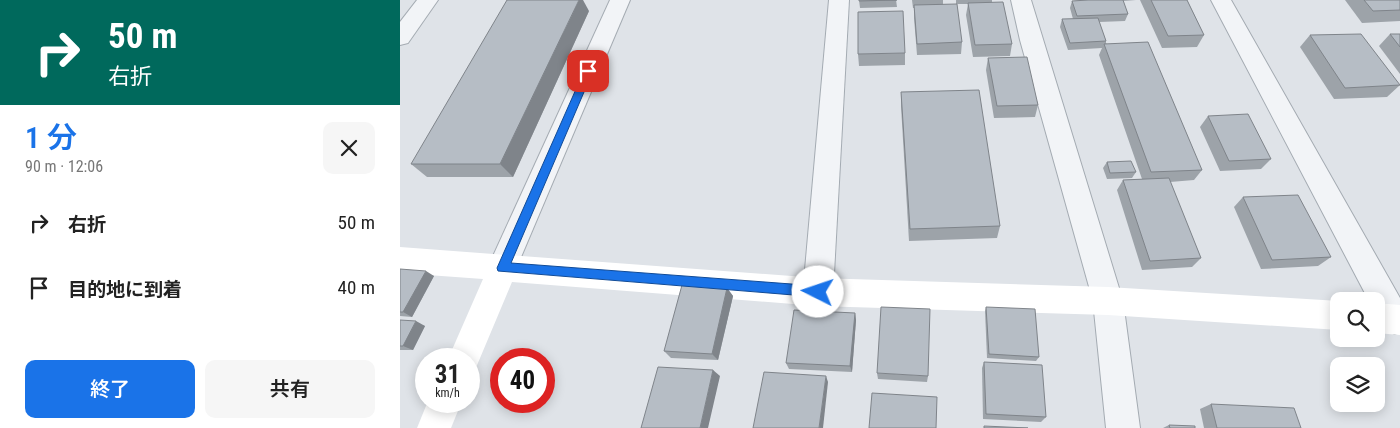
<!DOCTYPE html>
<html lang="ja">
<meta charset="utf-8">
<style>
:root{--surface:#fff;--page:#f6f6f6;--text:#222;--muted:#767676;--accent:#1a73e8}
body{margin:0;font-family:"Roboto Condensed","Noto Sans JP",sans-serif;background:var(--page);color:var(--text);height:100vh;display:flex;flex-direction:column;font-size:19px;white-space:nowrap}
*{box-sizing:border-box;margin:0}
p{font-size:16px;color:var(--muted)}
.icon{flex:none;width:28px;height:28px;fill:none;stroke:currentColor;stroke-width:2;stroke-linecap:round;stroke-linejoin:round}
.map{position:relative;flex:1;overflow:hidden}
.panel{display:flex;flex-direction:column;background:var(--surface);width:400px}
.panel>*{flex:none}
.top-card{background:#00695c;color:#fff;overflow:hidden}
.controls{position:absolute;left:930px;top:292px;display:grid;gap:10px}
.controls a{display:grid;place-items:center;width:55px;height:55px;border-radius:10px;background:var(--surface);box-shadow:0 2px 12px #0003;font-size:25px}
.speed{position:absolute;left:15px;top:348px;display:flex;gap:10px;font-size:25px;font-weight:700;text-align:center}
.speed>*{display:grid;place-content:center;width:65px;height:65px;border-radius:50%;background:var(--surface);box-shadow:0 2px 12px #0003;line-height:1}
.speed small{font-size:12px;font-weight:400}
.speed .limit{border:8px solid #d22;background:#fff;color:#111}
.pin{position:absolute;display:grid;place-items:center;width:42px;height:42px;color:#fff;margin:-21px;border-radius:10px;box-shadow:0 2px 8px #0006}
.me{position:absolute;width:55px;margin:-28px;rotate:274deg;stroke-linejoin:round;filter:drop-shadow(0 0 4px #0008)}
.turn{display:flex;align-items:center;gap:18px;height:105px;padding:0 25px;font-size:22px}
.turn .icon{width:65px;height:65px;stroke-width:2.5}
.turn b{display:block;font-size:35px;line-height:42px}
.round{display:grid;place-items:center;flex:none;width:52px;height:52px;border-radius:10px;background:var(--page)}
.summary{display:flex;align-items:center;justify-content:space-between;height:85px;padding:0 25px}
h1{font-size:30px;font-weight:600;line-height:38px;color:var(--accent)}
.action{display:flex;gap:10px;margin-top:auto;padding:10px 25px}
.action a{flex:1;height:58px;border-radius:10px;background:var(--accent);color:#fff;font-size:20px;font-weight:600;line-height:58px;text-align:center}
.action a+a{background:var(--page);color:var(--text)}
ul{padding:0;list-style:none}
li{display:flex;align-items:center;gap:15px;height:65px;padding:0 25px}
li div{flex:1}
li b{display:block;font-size:19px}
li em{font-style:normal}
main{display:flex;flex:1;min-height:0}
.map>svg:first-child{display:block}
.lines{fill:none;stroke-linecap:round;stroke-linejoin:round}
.street-casing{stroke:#a4abb2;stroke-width:2}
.street{fill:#f2f4f7;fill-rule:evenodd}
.secondary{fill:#fff;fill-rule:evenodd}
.wall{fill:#9da3a9}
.shaded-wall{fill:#7f848a}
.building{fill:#b6bdc5;stroke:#7f848a}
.route{fill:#1a73e8;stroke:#114b97}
</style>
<main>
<section class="panel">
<div class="top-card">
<div class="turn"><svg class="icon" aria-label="right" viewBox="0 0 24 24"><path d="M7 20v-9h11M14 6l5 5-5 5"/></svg><div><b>50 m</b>右折</div></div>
</div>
<div class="summary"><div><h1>1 分</h1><p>90 m · 12:06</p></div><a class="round"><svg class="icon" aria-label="close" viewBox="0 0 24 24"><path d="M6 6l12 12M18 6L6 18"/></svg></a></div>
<ul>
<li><svg class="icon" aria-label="right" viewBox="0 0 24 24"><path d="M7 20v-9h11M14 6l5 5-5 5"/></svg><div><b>右折</b></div><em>50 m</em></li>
<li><svg class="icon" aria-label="arrive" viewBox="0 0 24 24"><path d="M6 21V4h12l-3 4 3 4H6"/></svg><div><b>目的地に到着</b></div><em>40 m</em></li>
</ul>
<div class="action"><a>終了</a><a>共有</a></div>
</section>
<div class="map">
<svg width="1000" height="428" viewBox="0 0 1000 428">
<rect width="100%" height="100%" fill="#dfe3e8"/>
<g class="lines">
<defs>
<g id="street">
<path d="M17,0H38L8,43L0,45V22Z"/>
<path d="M210,0H230L113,276L103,280L93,276L88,267Z"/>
<path d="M429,0H449L433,292L429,302L418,306L407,302L403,292Z"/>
<path d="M611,0H631L723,301L740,428H706L693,301L620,40Z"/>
<path d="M811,0H831L1000,298V332L995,334L984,329L976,314V301H969Z"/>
</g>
</defs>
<!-- street casing -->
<use href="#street" class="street-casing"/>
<!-- street -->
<use href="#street" class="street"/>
<!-- secondary -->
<g class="secondary">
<path d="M0,247L418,278L708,287L939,301V330L708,315L418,306L112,282L75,370L69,373V359H48L83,279L0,273Z"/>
<path d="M976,303L1000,305V335L976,333Z"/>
<path d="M28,401H62L51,428H17Z"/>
</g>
</g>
<!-- wall -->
<g class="wall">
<path d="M459,0H496L497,7L460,8Z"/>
<path d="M512,0H543V5L562,42L561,54L517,55L514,18V8H513Z"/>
<path d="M556,0H592V2L612,44L610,56L573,57L566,15L568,4H556Z"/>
<path d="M688,0H736L723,1L728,14L725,21L699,22L706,41V43L802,170L794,180L770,182L801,258L792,267L742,270L717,190L723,180L742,179L699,55L702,48L668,50L660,27L662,19H673L670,8L672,1Z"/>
<path d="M740,0H787L804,35L797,47L762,48Z"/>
<path d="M945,0H1000V21L962,23Z"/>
<path d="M189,11L113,177H27L11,164Z"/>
<path d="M990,34H1000V74L979,46Z"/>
<path d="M910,35L1000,85L987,97L934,99L900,47Z"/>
<path d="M505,53V65L459,66L458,54Z"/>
<path d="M588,58L638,105L635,117L594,118L586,70Z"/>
<path d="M501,92L600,226L597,238L509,241L501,106Z"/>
<path d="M808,116L871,159L861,169L820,171L800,127Z"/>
<path d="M707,162L736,172L732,178L707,179L703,168Z"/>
<path d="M843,197L931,257L918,266L861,269L834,207Z"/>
<path d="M0,269L34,276L12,317L0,316Z"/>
<path d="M327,288L333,296L318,360L271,358L264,351Z"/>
<path d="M586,307L639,357L636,361L587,358L585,311Z"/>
<path d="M455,313L456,320L452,372L389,369L386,363Z"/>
<path d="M0,320L25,326L13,350H0Z"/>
<path d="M584,362L646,417L641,422L583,419L582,368Z"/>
<path d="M477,373L528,376L527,382L478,379Z"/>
<path d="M811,404L901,428H804L800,409Z"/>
<path d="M769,425L795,428H763Z"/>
</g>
<!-- shaded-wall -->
<g class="shaded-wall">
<path d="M179,0H183L189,11L113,177L100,164Z"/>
<path d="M26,271L34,276L12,317L3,312Z"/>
<path d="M327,288L333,296L318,360L312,354Z"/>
<path d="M455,313L456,320L452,372L450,366Z"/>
<path d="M16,321L25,326L13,350L3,346Z"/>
<path d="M313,370L320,376L308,428H300Z"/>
<path d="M426,376L428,382L423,428H419Z"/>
</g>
<!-- building -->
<g class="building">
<path d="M107,0H179L100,164H11Z"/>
<path d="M459,0H497L459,1Z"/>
<path d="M688,0H723L728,14L677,16L672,1Z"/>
<path d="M751,0H787L804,35L768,36Z"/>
<path d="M964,0H1000V10L973,11Z"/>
<path d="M603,2L612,44L575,45L568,3Z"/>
<path d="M557,4L562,42L517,44L514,5Z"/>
<path d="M503,11L505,53L458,54V12Z"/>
<path d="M698,18L706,41L670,43L662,19Z"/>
<path d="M961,34L1000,85L945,88L910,35Z"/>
<path d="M990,34H1000V47Z"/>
<path d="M748,42L802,170L751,172L704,44Z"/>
<path d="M627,57L638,105L597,106L588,58Z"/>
<path d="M579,90L600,226L510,229L501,92Z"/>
<path d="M848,114L871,159L829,161L808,116Z"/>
<path d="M731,161L736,172L710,173L707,162Z"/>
<path d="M769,178L801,258L750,261L723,180Z"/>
<path d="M898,195L931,257L872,260L843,197Z"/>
<path d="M0,269L26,271L3,312H0Z"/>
<path d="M282,285L327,288L312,354L264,351Z"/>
<path d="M481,307L530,309L528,376L477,373Z"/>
<path d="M586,307L635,309L639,357L589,354Z"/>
<path d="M394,310L455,313L450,366L386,363Z"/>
<path d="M0,320L16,321L3,346H0Z"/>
<path d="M584,362L642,365L646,417L586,414Z"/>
<path d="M258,367L313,370L300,428H241Z"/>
<path d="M364,372L426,376L419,428H353Z"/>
<path d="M472,393L537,397L536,428H469Z"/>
<path d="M811,404L894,408L901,428H817Z"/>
<path d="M769,425L795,426V428H770Z"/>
<path d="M584,426L628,428H584Z"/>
</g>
<!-- route -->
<path class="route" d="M188,68L193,71L111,263L418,286L423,287L424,292L423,296L418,297L98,271L97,268L184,71Z"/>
</svg>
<div class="controls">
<a><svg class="icon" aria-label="search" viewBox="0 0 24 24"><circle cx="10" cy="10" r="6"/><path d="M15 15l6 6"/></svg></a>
<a><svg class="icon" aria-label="layers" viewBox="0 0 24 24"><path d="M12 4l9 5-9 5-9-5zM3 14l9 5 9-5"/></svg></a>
</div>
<div class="speed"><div>31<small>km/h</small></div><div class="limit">40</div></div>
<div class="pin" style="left:188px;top:71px;background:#d93025"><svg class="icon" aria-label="arrive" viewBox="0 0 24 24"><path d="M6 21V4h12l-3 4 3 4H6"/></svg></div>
<svg class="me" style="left:418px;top:292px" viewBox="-20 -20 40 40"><circle r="19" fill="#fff"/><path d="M0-13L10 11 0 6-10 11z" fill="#1a73e8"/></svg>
</div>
</main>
